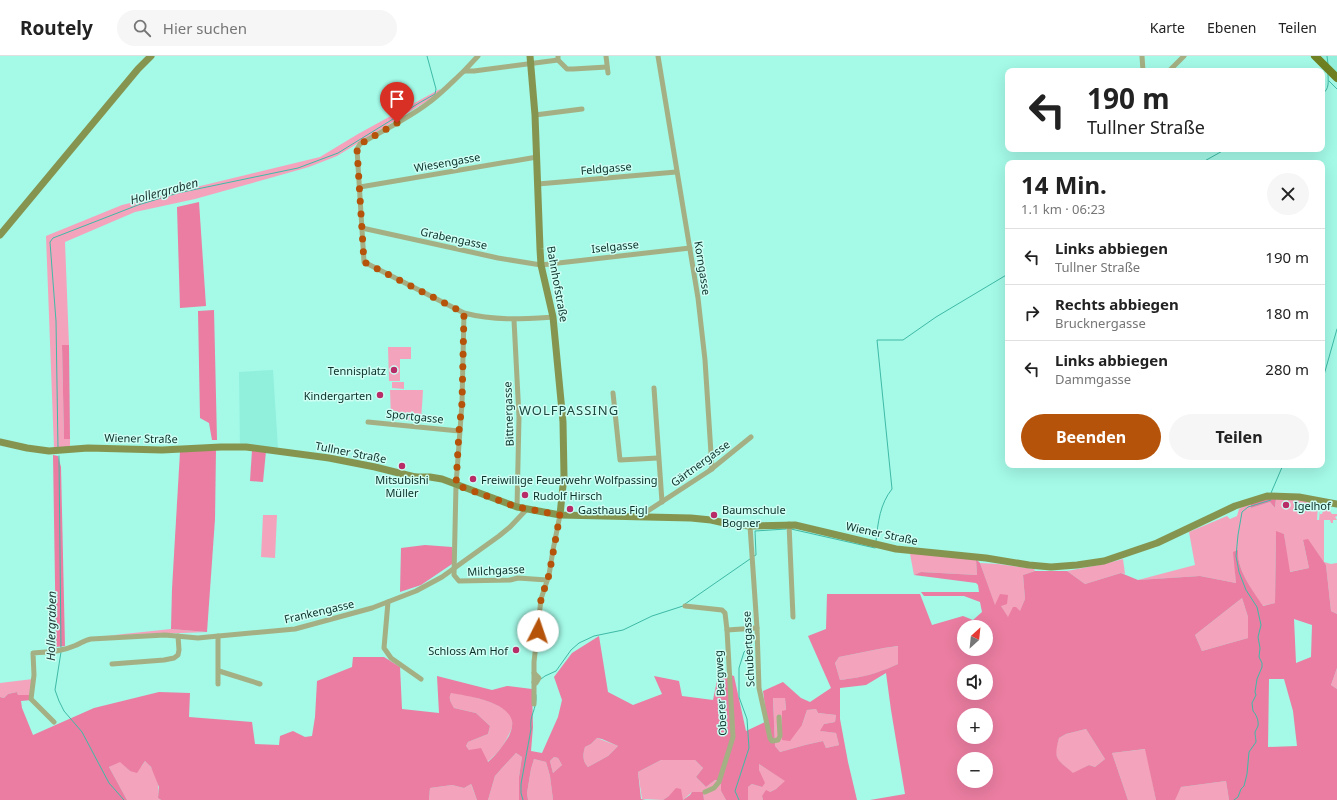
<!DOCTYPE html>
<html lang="de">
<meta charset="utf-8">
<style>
:root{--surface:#fff;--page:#f6f6f6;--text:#222;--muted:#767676;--line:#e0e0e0;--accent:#b45309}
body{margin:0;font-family:"Noto Sans",sans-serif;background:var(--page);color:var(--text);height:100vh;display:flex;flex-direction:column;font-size:15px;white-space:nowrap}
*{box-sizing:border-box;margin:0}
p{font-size:13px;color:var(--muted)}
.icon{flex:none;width:22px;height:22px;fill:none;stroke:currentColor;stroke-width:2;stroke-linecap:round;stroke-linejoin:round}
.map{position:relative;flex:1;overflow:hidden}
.details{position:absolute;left:1005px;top:104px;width:320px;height:308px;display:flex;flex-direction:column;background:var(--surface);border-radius:8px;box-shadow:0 4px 16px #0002}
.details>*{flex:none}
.banner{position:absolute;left:1005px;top:12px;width:320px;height:84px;border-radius:8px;box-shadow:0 4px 16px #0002;background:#fff;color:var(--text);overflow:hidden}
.needle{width:26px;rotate:27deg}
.controls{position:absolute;left:957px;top:564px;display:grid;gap:8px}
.controls a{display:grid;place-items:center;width:36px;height:36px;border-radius:50%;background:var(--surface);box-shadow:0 4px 16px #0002;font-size:20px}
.pin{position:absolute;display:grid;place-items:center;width:34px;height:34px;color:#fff;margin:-41px -17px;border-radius:50% 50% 50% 0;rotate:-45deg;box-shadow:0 0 4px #0007}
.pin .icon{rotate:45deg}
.me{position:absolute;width:44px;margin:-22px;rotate:4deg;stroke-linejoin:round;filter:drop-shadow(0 0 3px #0008)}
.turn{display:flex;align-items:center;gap:14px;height:84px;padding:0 16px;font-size:18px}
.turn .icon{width:52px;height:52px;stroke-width:2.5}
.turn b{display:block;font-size:28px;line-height:34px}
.round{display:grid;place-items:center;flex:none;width:42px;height:42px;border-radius:21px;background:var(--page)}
.overview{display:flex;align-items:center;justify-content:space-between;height:68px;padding:0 16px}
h1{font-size:24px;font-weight:700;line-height:30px}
.primary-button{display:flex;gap:8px;margin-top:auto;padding:8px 16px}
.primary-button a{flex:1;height:46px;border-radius:24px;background:var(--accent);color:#fff;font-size:16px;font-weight:700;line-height:46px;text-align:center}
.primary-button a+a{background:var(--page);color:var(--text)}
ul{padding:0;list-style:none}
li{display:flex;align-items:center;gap:12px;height:56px;padding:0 16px;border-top:1px solid var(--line)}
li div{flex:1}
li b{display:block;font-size:15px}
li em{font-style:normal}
header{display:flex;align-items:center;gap:24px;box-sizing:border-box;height:56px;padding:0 20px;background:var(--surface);border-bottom:1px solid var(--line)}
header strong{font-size:19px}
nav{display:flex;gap:22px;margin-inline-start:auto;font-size:14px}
.search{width:280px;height:36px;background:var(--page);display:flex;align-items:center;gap:10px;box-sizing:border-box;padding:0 14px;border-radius:22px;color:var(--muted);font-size:15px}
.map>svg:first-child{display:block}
.built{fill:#90f0dc}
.green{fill:#f4a3bc}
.forest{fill:#ea7da1;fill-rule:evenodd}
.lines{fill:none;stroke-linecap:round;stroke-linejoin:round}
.stream{stroke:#3ebaa6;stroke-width:1}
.street{stroke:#a4b083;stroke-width:5}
.secondary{stroke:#859550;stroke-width:7}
.primary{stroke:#6f8122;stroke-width:8}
.route{stroke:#b45309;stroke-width:7;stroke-dasharray:0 12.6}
.poi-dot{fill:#b82d68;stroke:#cefff4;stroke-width:1.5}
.labels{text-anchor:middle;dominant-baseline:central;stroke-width:3;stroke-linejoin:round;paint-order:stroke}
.street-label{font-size:11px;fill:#0a2f29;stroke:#cefff4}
.poi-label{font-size:11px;fill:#0a2f29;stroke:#cefff4;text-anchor:start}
.water-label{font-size:12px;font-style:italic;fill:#213c37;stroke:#cefff4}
.quarter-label{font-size:13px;letter-spacing:1px;fill:#1b4840;stroke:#cefff4}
</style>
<header>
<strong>Routely</strong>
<div class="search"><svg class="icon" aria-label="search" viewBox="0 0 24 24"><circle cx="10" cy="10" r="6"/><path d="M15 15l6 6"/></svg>Hier suchen</div>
<nav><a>Karte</a><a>Ebenen</a><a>Teilen</a></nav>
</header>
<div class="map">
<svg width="1337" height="744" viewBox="0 0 1337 744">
<rect width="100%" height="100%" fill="#a4f9e7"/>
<!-- built -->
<g class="built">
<path d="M1319,0H1337V18Z"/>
<path d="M273,314L278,393L240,389L239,316Z"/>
</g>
<!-- green -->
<g class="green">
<path d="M440,33L437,39L337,100L309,111L195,143L135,156L65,186L69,289H62L64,383H70V391L54,392L46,180L122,149L320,101L358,78Z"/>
<path d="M388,291H411V303H400V325H389Z"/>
<path d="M392,326H404V333L392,332Z"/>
<path d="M390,334H423L421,365L391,363Z"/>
<path d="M1276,442H1286L1310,446L1313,448L1318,449L1317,464H1319L1320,454V458H1322L1324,452L1329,454L1332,458H1337V460L1335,461L1337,464H1333V467H1331L1330,464H1324V506L1331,508L1337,507V558L1331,555L1326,509L1308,484H1303L1309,512L1289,516L1284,478L1276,476L1275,547L1262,550C1252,533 1237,515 1238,494L1235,513L1236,527L1200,520L1138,524L1195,509L1189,476L1227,460L1230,463L1237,460L1239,453L1251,447V452L1270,446L1275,452Z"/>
<path d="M263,459H277L275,502L261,501Z"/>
<path d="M914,497L976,503L977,519L921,516L914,519L910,498Z"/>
<path d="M1123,503L1125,518L1121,517L1085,528L1067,515L1104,508Z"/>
<path d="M980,507L998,508L1034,513L1035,515L1023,519L1025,543L1020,556L1008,562L1001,550H995Z"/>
<path d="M1242,542L1248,561V582L1202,595L1195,579Z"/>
<path d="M171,573L207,576L105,580Z"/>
<path d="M899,590L898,608C877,618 864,621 840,624L835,607L839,601L884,592Z"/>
<path d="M1337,612V633L1331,629Z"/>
<path d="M33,623L31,639H18L17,636L8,638L4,642L0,641V627Z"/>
<path d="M451,636C468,640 504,645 512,662C514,668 511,675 508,680C503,691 496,699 487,706L469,694L466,690L468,686L488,678L490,670L476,657L454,652C451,647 448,643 451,636Z"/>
<path d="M773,641L785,642L786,655H782L802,669L807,654L816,653L818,657L836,659L835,666L824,668L821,675L836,677L839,689L826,692L823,685L805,689L780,696L775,690Z"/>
<path d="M1086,673L1105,703L1095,711L1089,709L1073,718L1058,704L1055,695L1059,682L1066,678Z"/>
<path d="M597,682L618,690L608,700L588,711C582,705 583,698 585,691L591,688Z"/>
<path d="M1146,693L1156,744H1128L1112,697Z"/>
<path d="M516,697L522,701L519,721V744H488L495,720L502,712Z"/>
<path d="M554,701L558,702L562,709L553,717L550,705Z"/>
<path d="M534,703L546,706L550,720L553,744H528L527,737L531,713Z"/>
<path d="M661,704H695L703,712L696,721L706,731L715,724L721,727V735L726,744H704L703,736H692L683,744L669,740L663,744L642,743L638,716Z"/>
<path d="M120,705L130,715L142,710L145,705C156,715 160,727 158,742L161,744H127L109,711Z"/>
<path d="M759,708L786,725L776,733L762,740L763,744H748V731L752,728L762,731L759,714Z"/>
<path d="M1226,725L1229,744H1174L1181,731Z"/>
<path d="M471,728L477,744H429L430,732L452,729L464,732Z"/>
</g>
<!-- forest -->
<g class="forest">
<path d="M199,146L206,250L180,252L177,151Z"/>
<path d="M214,254L217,384H212L209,367L200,362L198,255Z"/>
<path d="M62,289H69L70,383H64Z"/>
<path d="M216,393L215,463L207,576L171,573L172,533L180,396Z"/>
<path d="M252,394L266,395L263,426L250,425Z"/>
<path d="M53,399L58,400L61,411L65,590L56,591Z"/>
<path d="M1276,442L1275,452L1270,446L1251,452V447L1263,443Z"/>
<path d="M1276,475L1284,478L1290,516L1309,512L1303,484L1308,483L1326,509L1331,555L1337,558V612L1331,629L1337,633V744H1229L1226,725L1181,731L1175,744H1156L1145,693L1112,697L1128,744H870L905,738L891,654L886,617L866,629L840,632V663L848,706L857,744H763L762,740L766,734L770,736L776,733L785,725L759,708V714L765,727L762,731L752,728L748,731V744H726L721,735V726L715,724L706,731L696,721L703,712L695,704H661L638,716L641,743L646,744H553L550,720L546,706L534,703L531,713L527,737L528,744H519V721L522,701L516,697L502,712L495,720L488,744H477L472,730L471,728L464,732L452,729L430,732L429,744H161L158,742L159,731L151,711L145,705L137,717L130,715L120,706L109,711L127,744H0V641L4,642L8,638L17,636L18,639H31V644L21,645L22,652L33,679L94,652L159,636L190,637L189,661L252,666L255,688L279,689L280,680L293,675L305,681L312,680L315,661L317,625L352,611L353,601H384L400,611L402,653L439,657L437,620L492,634L507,630L532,633L533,671L531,695L542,697L558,661L562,644L554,621L572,597L599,580L608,636L633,649L662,638L654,620L679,625L682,640L713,644L719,615L734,620L746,675L767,665L763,635L783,626L801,642L810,646L831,632L808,580L826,573L827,538H920L932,569L963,560L973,564L982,556L980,546L964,540H924L921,536H979L978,529L976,527L914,519L921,516L977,519L976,503L980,507L995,549L1000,538L1008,539L1007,548L1001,550L1008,561L1013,551H1016L1020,555L1025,543L1023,519L1035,515H1067L1085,528L1121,517L1138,524L1200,520L1236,527L1233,496L1238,494C1237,515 1252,533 1263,550L1275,547ZM1242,542L1248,561V582L1202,595L1195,579ZM1294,563L1312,569L1311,601L1296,607ZM964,571H986V593H964ZM898,590V608C876,618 864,621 840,624L835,607L839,601L884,592ZM964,615H986V637H964ZM1269,623H1284L1293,655L1297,690L1268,691ZM451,637C468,640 504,645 511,662C514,668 511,675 509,680C503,690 496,699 488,706L481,692L469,694L466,690L468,686L488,678L490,670L476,657L454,652C451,647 448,643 451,637ZM773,642H785L786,654L782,655V684L790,685L802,669L807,654L816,653L818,657L836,659L835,666L824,668L820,675L836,677L839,689L826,692L823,685L805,689L780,696L775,690ZM964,659H986V681H964ZM1086,673L1105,703L1095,711L1089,709L1073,717C1057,703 1053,704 1059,682L1066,678ZM597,682L602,683L618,690L608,700L588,711C582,705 583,698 585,691L591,688ZM554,701L558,702L562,709L553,717L550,705ZM964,703H986V725H964Z"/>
<path d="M425,489L452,491V508L421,529L400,536L401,492Z"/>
<path d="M676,732L681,733L683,744L690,739L692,736H703L704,744H663L669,740Z"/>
</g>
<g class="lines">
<!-- stream -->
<g class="stream">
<path d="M1327,0L1328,8"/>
<path d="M1329,25L1337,33"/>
<path d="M1322,38C1330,33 1328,26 1328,17"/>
<path d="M1201,107L1226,93"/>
<path d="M1322,326L1337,273"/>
<path d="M58,392L56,265L50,186L53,182L138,149L178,137L298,112L338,97L419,47L435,38L436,33L427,0"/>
<path d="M59,400L61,593"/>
<path d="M1271,437L1283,409"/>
<path d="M791,473L875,492"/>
<path d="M876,485C878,466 880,448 892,433L877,284H903L936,261L1008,218"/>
<path d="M754,500L756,499L755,475L786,473"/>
<path d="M685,548L750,503"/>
<path d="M61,596L55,634L59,645L64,655L82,676L109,727L124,744"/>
<path d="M541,623L545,620L556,615L571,594L579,587L594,580L623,574L652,560L683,550"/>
<path d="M523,744L521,737V728L531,673C529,659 537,654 536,639"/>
<path d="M739,744L735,735L749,692L747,663L739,641V612L744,596L752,588L755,579"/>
<path d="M1234,744L1238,741L1241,733L1244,730L1247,718L1249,696L1256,686C1256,683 1255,680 1255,676C1256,674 1257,672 1258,670C1259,665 1256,658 1253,655L1252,647L1256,639L1255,636L1257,623L1262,611V607L1259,601L1260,592L1258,581L1261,569L1257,551L1246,534L1239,516L1236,500L1238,479L1242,456L1248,451L1271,444"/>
</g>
<!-- street -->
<g class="street">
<path d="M558,0V4L567,13H573L607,11"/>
<path d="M606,0L608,17"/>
<path d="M658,0L698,242L705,304L712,413"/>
<path d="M1142,0L1143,15"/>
<path d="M464,15L478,0"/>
<path d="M1169,15L1184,0"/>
<path d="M535,59L582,53"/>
<path d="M538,128L676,116"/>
<path d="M360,131L537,101"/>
<path d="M362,172L498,202L541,209L690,192"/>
<path d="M464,257L462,347L456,429L454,519L459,525L510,524L518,522L547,524"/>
<path d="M553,261C522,263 495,265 464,257L364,206L357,93L360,88C382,75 407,63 427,48C441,38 452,26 464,15H474L558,4"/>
<path d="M514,264L519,361L517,451"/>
<path d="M654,332L662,446"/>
<path d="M613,337L620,404L658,402"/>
<path d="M368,366L459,375"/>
<path d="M640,460L709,415L751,381"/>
<path d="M789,468L793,561"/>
<path d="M750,470L757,572L759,632L770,682L772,685L778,684L780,680L779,661"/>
<path d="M388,546L384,592L391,602L421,623"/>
<path d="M685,550L722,554L725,557L727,574L733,681L719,726L714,732L705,736"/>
<path d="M727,574L757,572"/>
<path d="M112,608L164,604L174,602L178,599L179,594L178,580"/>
<path d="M219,615L260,628"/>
<path d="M534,626L536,627L539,622L534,617"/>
<path d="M218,628V580"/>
<path d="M534,648V606L541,543L549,519L553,494L560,459"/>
<path d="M54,666L31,643L34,619L33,597C46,596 61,596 74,590C80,588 84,584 91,583L165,579L198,582L208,581L295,573L372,552L416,535L442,521L499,480L510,471L527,453"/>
</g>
<!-- secondary -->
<g class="secondary">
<path d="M530,0L535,59L540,193L541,209L553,261L563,366L564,420L560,459"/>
<path d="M0,179L138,13L151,0"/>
<path d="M0,386L27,392L49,395L88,392L162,394L221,391H246L329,402L375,411L419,422"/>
<path d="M416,421H430L442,423L517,451L560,459L691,462L711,464L729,468L750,470L795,469L896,493L986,502L1029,509L1051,511L1077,509L1104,505L1157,487L1235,450L1267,440L1299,441L1337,448"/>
</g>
<!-- primary -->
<path class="primary" d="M1315,0L1337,22"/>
</g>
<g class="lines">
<!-- route -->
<path class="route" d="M397,67L360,88L357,93L364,206L464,257L462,347L459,375L456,429L517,451L560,459L549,519L541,543L538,575"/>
</g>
<!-- markers -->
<g class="poi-dot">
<circle cx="394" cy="314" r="4"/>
<circle cx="380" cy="339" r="4"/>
<circle cx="402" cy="410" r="4"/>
<circle cx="473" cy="423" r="4"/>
<circle cx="525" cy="439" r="4"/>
<circle cx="1286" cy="449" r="4"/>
<circle cx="570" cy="453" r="4"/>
<circle cx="714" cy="459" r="4"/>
<circle cx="516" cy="594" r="4"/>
</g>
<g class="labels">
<!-- street labels -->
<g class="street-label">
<text transform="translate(447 106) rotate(-10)">Wiesengasse</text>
<text transform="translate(606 112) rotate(-5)">Feldgasse</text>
<text transform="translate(454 182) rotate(12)">Grabengasse</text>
<text transform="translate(615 190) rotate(-6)">Iselgasse</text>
<text transform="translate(703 212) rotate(81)">Korngasse</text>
<text transform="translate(558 228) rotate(80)">Bahnhofstraße</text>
<text transform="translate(508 358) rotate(-92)">Bittnergasse</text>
<text transform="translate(415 360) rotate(6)">Sportgasse</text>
<text transform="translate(141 382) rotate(1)">Wiener Straße</text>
<text transform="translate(351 396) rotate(11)">Tullner Straße</text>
<text transform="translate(700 407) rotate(-36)">Gärtnergasse</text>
<text transform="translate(882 477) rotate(12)">Wiener Straße</text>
<text transform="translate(496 514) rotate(-3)">Milchgasse</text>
<text transform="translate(319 555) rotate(-13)">Frankengasse</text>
<text transform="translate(748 593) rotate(-93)">Schubertgasse</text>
<text transform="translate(720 637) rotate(-93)">Oberer Bergweg</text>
</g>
<!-- poi labels -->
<g class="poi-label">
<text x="386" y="314" text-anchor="end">Tennisplatz</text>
<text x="372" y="339" text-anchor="end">Kindergarten</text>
<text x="402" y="423" text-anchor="middle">Mitsubishi<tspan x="402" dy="13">Müller</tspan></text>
<text x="481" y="423">Freiwillige Feuerwehr Wolfpassing</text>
<text x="533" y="439">Rudolf Hirsch</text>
<text x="1294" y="449">Igelhof</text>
<text x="578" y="453">Gasthaus Figl</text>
<text x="722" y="453">Baumschule<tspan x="722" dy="13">Bogner</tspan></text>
<text x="508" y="594" text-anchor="end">Schloss Am Hof</text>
</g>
<!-- water labels -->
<g class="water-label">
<text transform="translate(164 135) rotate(-15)">Hollergraben</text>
<text transform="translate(51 570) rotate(-89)">Hollergraben</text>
</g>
<!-- quarter labels -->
<g class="quarter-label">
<text x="569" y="354">WOLFPASSING</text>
</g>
</g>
</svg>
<div class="controls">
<a><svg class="needle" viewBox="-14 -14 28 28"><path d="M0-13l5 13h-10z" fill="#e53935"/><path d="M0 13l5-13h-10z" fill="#767676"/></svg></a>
<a><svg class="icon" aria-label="sound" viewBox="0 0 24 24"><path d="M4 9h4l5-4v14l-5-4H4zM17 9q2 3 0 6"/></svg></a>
<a>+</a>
<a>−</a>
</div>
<div class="pin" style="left:397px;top:67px;background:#d93025"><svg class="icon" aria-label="arrive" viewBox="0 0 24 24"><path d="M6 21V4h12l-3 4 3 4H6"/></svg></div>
<svg class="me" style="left:538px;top:575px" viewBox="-20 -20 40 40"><circle r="19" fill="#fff"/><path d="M0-13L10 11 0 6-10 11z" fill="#b45309"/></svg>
<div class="banner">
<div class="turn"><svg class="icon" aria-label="left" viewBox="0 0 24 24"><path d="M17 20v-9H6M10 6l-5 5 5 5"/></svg><div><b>190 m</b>Tullner Straße</div></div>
</div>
<section class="details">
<div class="overview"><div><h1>14 Min.</h1><p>1.1 km · 06:23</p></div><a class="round"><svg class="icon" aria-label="close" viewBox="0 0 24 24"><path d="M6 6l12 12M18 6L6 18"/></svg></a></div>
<ul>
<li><svg class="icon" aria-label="left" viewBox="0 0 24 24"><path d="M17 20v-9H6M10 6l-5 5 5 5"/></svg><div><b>Links abbiegen</b><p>Tullner Straße</p></div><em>190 m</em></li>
<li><svg class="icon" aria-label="right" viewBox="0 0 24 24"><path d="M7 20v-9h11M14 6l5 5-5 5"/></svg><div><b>Rechts abbiegen</b><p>Brucknergasse</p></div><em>180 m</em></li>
<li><svg class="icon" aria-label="left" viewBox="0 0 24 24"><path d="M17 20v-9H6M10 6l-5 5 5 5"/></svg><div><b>Links abbiegen</b><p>Dammgasse</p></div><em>280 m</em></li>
</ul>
<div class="primary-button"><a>Beenden</a><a>Teilen</a></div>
</section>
</div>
